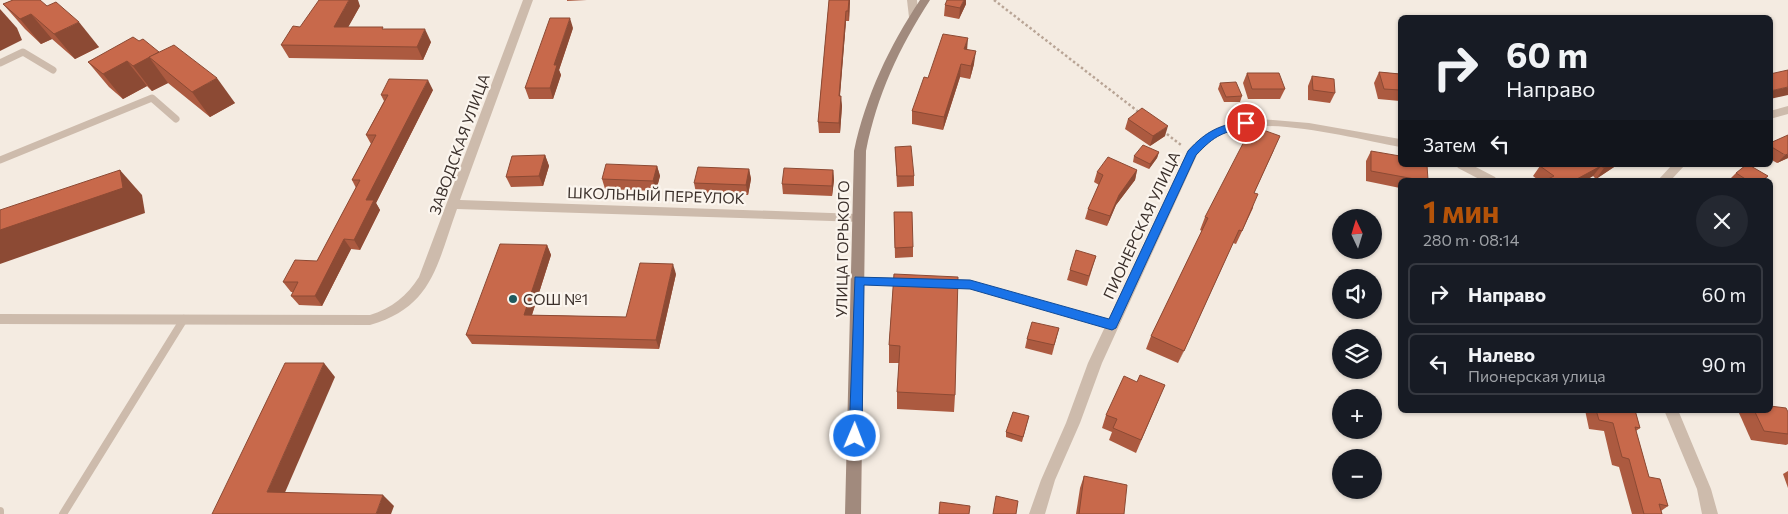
<!DOCTYPE html>
<html lang="ru">
<meta charset="utf-8">
<style>
:root{--surface:#171b24;--page:#242831;--text:#f1f3f6;--muted:#9ea1a6;--line:#363941;--accent:#b45309}
body{margin:0;font-family:Commissioner,sans-serif;background:var(--page);color:var(--text);height:100vh;display:flex;flex-direction:column;font-size:19px;white-space:nowrap}
*{box-sizing:border-box;margin:0}
p{font-size:16px;color:var(--muted)}
.icon{flex:none;width:28px;height:28px;fill:none;stroke:currentColor;stroke-width:2;stroke-linecap:round;stroke-linejoin:round}
.map{position:relative;flex:1;overflow:hidden}
.drawer{position:absolute;left:1398px;top:178px;width:375px;height:235px;display:flex;flex-direction:column;background:var(--surface);border-radius:8px;box-shadow:0 1px 4px #0004}
.drawer>*{flex:none}
.hud{position:absolute;left:1398px;top:15px;width:375px;height:152px;border-radius:8px;box-shadow:0 1px 4px #0004;background:#171b24;color:var(--text);overflow:hidden}
.needle{width:32px;rotate:356deg}
.tools{position:absolute;left:1332px;top:209px;display:grid;gap:10px}
.tools a{display:grid;place-items:center;width:50px;height:50px;border-radius:50%;background:var(--surface);box-shadow:0 1px 4px #0004;font-size:25px}
.pin{position:absolute;display:grid;place-items:center;width:42px;height:42px;color:#fff;margin:-21px;border:2px solid #fff;border-radius:50%;box-shadow:0 1px 5px #0007}
.me{position:absolute;width:55px;margin:-28px;rotate:1deg;stroke-linejoin:round;filter:drop-shadow(0 0 4px #0008)}
.turn{display:flex;align-items:center;gap:18px;height:105px;padding:0 25px;font-size:22px}
.turn .icon{width:65px;height:65px;stroke-width:2.5}
.turn b{display:block;font-size:35px;line-height:42px}
.then{display:flex;align-items:center;height:48px;padding:0 25px;background:#0003;gap:10px;font-size:19px}
.round{display:grid;place-items:center;flex:none;width:52px;height:52px;border-radius:26px;background:var(--page)}
.overview{display:flex;align-items:center;justify-content:space-between;height:85px;padding:0 25px}
h1{font-size:30px;font-weight:700;line-height:38px;color:var(--accent)}
ul{padding:0;list-style:none}
li{display:flex;align-items:center;gap:15px;height:62px;margin:0 10px 8px;padding:0 15px;border:2px solid var(--line);border-radius:8px}
li div{flex:1}
li b{display:block;font-size:19px}
li em{font-style:normal}
.map>svg:first-child{display:block}
.lines{fill:none;stroke-linecap:round;stroke-linejoin:round}
.path{stroke:#b9a596;stroke-width:2.5;stroke-dasharray:2.5 2.5;stroke-linecap:butt}
.service-far1{stroke:#cdbbac;stroke-width:7}
.service{stroke:#cdbbac;stroke-width:8}
.minor{fill:#cdbbac;fill-rule:evenodd}
.secondary{fill:#a18a7d;fill-rule:evenodd}
.wall{fill:#ac5a40}
.shaded-wall{fill:#8c4a34}
.building{fill:#c8694b;stroke:#8c4a34}
.route{fill:#1a73e8;stroke:#114b97}
.poi-dot{fill:#1f5a5e;stroke:#fbf5ee;stroke-width:2}
.labels{text-anchor:middle;dominant-baseline:central;stroke-width:4.5;stroke-linejoin:round;paint-order:stroke}
.street-label{font-size:15px;fill:#3b302b;stroke:#fbf5ee}
.poi-label{font-size:15px;fill:#3b302b;stroke:#fbf5ee;text-anchor:start}
</style>
<div class="map">
<svg width="1788" height="514" viewBox="0 0 1788 514">
<rect width="100%" height="100%" fill="#f4ebe1"/>
<g class="lines">
<!-- path -->
<g class="path">
<path d="M994,0L1140,113"/>
<path d="M1163,131L1181,145"/>
</g>
<!-- service-far1 -->
<g class="service-far1">
<path d="M0,63L23,52L53,70"/>
<path d="M0,160L152,98L176,119"/>
</g>
<!-- service -->
<g class="service">
<path d="M859,281L904,282"/>
<path d="M948,284L970,285L1112,325"/>
<path d="M0,511V514"/>
<path d="M63,514L184,319"/>
</g>
<!-- minor -->
<g class="minor">
<path d="M523,0H533L460,200L858,214L862,216L864,219L862,222L457,209C437,264 433,307 370,325L0,324V314L370,315C392,308 407,296 419,277Z"/>
<path d="M907,0H917L918,19L914,20L909,17Z"/>
<path d="M1788,106V114L1770,119V111Z"/>
<path d="M1260,119L1309,123L1400,139V147C1355,139 1264,114 1223,133C1212,138 1205,147 1197,155L1102,363L1080,423L1055,480L1045,514H1029L1041,480L1066,423L1088,363L1188,150C1212,126 1227,121 1260,119Z"/>
<path d="M1456,165H1472L1495,177L1497,180H1481L1458,168Z"/>
<path d="M1672,165H1685L1671,180H1658Z"/>
<path d="M1664,410H1678L1711,489L1718,514H1702L1697,489Z"/>
</g>
<!-- secondary -->
<path class="secondary" d="M920,0H930C899,48 877,95 866,151L861,514H845L854,151C866,95 889,47 920,0Z"/>
</g>
<!-- wall -->
<g class="wall">
<path d="M13,0L99,47L75,59L52,39L41,44L25,29L3,4Z"/>
<path d="M567,0H587L567,1Z"/>
<path d="M829,0H850L849,21H846L840,96L842,106L840,133H819L818,122Z"/>
<path d="M966,4L959,19L944,16L945,5Z"/>
<path d="M360,6L348,27L384,29L431,42L423,60L289,58L281,45L300,27Z"/>
<path d="M573,28L559,70L561,75L553,99H529L525,88Z"/>
<path d="M139,41L159,52L235,103L210,117L168,83L152,91L147,86L123,99L109,87L88,62Z"/>
<path d="M967,50L974,64L970,79L960,77L943,130L912,124V111L928,78Z"/>
<path d="M1379,72L1400,74V101L1378,99L1374,83Z"/>
<path d="M1247,73L1285,89L1280,99H1248L1243,83Z"/>
<path d="M1312,76L1335,93L1330,103L1308,100V86Z"/>
<path d="M1220,83L1242,96L1240,102H1224L1218,89Z"/>
<path d="M433,90L376,203L380,210L360,250L351,249L322,306L299,305L291,296L293,292H291L283,282L317,261L356,188L352,180L371,144L366,135L384,101L381,95Z"/>
<path d="M1128,119L1165,136L1150,146L1125,129Z"/>
<path d="M1770,143L1788,158L1777,163L1770,159Z"/>
<path d="M895,147L914,176V186L897,187Z"/>
<path d="M1274,150L1254,193L1253,208L1236,244L1233,243L1178,363L1146,349L1151,336L1202,231L1200,230L1205,217Z"/>
<path d="M1371,151L1428,180H1400V188L1366,181V161Z"/>
<path d="M1159,152L1157,158L1149,169L1133,162L1134,156Z"/>
<path d="M545,155L549,166L543,186L511,187L506,177Z"/>
<path d="M1542,165H1617L1596,179L1593,176L1586,180H1538L1533,176L1540,166Z"/>
<path d="M657,166L660,176L656,191L605,189L602,179Z"/>
<path d="M749,169L751,179L748,195L696,193L694,183Z"/>
<path d="M833,170L834,180L832,196L783,194L782,184Z"/>
<path d="M1137,170L1135,180L1116,205L1107,226L1085,219L1088,209L1099,185L1094,182L1097,172Z"/>
<path d="M1736,173L1768,176L1764,180H1729Z"/>
<path d="M894,212L913,247V257L895,258Z"/>
<path d="M547,245L551,255L532,315L626,317L676,274L659,349L472,344L466,335Z"/>
<path d="M1096,256L1087,286L1067,280L1070,270Z"/>
<path d="M894,274L955,395L954,412L897,409V392L899,363H889V345Z"/>
<path d="M1059,328L1052,355L1025,348L1027,339Z"/>
<path d="M1159,399L1136,453L1109,440L1112,432L1102,428L1106,415Z"/>
<path d="M1585,410H1635L1640,428L1636,431L1649,477L1668,506L1661,511L1662,514H1632L1619,467L1612,465L1604,431L1589,429Z"/>
<path d="M1743,410H1770L1788,412V444L1786,445L1751,440L1739,413Z"/>
<path d="M1029,416L1022,442L1006,437V432Z"/>
<path d="M1788,471V488L1783,474Z"/>
<path d="M1084,476L1124,514H1076L1080,488Z"/>
</g>
<!-- shaded-wall -->
<g class="shaded-wall">
<path d="M349,0H358L360,6L341,40L334,27Z"/>
<path d="M849,0H850L849,21L848,11Z"/>
<path d="M964,0H966V4L959,19L960,8Z"/>
<path d="M0,9L17,28L22,40L0,51Z"/>
<path d="M846,11V21L839,106V96Z"/>
<path d="M31,14L52,39L41,44L20,19Z"/>
<path d="M570,18L573,28L559,70L561,75L553,99L550,88L554,65Z"/>
<path d="M79,22L99,47L75,59L54,34Z"/>
<path d="M425,29L431,42L423,60L417,47Z"/>
<path d="M968,38L967,51L964,49Z"/>
<path d="M976,51L974,64L970,79L971,66Z"/>
<path d="M149,57L168,83L152,91L133,66Z"/>
<path d="M127,61L147,86L123,99L103,74Z"/>
<path d="M961,64L960,77L943,130L944,117Z"/>
<path d="M217,78L235,103L210,117L192,92Z"/>
<path d="M428,80L433,90L376,203L380,210L360,250L354,240L366,200Z"/>
<path d="M1788,87V95L1770,99V91Z"/>
<path d="M841,96L842,106L840,133L839,123Z"/>
<path d="M1168,126L1165,136L1150,146L1153,136Z"/>
<path d="M1159,152L1157,158L1149,169L1150,164Z"/>
<path d="M1788,154V158L1777,163L1785,155Z"/>
<path d="M545,155L549,166L543,186L539,176Z"/>
<path d="M1609,165H1617L1596,179L1604,168Z"/>
<path d="M657,166L660,176L656,191L653,181Z"/>
<path d="M1601,166L1593,176L1586,180H1575Z"/>
<path d="M749,169L751,179L748,195L746,185Z"/>
<path d="M120,170L142,195L145,213L0,264V230Z"/>
<path d="M833,170L834,180L832,196V186Z"/>
<path d="M1137,170L1135,180L1116,205L1107,226L1110,216L1119,195Z"/>
<path d="M1239,230L1233,243L1178,363L1184,351Z"/>
<path d="M344,239L351,249L322,306L315,296Z"/>
<path d="M547,245L551,255L529,324L524,315Z"/>
<path d="M673,264L676,274L659,349L656,340Z"/>
<path d="M324,363L335,377L280,504L267,492Z"/>
<path d="M383,495L394,506L391,514H376Z"/>
</g>
<!-- building -->
<g class="building">
<path d="M13,0H40L47,6L56,2L79,22L54,34L31,14L20,19L3,4Z"/>
<path d="M319,0H349L334,27H383L382,29H425L417,47L281,45L293,26L300,27Z"/>
<path d="M829,0H849L848,11H846L839,96H841L839,123L818,122Z"/>
<path d="M947,0H964L960,8L945,5Z"/>
<path d="M550,18H570L554,65H557L550,88H525Z"/>
<path d="M943,34L968,38L964,49L976,51L971,66L961,64L944,117L912,111L924,77L928,78Z"/>
<path d="M133,37L139,41L143,39L159,52L133,66L127,61L103,74L88,62Z"/>
<path d="M174,45L217,78L192,92L149,57Z"/>
<path d="M1788,70V87L1770,91V74Z"/>
<path d="M1379,72L1400,74V90L1384,89Z"/>
<path d="M1247,73H1279L1285,89H1252Z"/>
<path d="M1312,76L1334,79L1335,93L1313,90Z"/>
<path d="M389,79L428,80L366,200H374L354,240L344,239L315,296H291L298,282H283L295,260L317,261L360,180H352L376,135H366L388,95H381Z"/>
<path d="M1236,82L1242,96L1226,97L1220,83Z"/>
<path d="M1142,108L1168,126L1153,136L1128,119Z"/>
<path d="M1252,126L1280,136L1254,193L1258,194L1242,231L1239,230L1184,351L1151,336L1208,218L1205,217Z"/>
<path d="M1788,135V154L1785,155L1770,146V143Z"/>
<path d="M1143,145L1159,152L1150,164L1134,156Z"/>
<path d="M911,146L914,176H897L895,147Z"/>
<path d="M1371,151L1400,156V165H1427L1428,180H1420L1371,171Z"/>
<path d="M545,155L539,176L506,177L512,156Z"/>
<path d="M1108,157L1137,170L1119,195L1110,216L1088,209L1103,175L1097,172Z"/>
<path d="M606,164L657,166L653,181L602,179Z"/>
<path d="M1542,165H1609L1604,168L1601,166L1575,180H1550L1548,179L1554,176L1540,166Z"/>
<path d="M1746,165H1749L1768,176L1763,180H1747L1736,173Z"/>
<path d="M698,167L749,169L746,185L694,183Z"/>
<path d="M784,168L833,170L832,186L782,184Z"/>
<path d="M120,170L123,188L0,230V210Z"/>
<path d="M894,212H912L913,247L895,248Z"/>
<path d="M500,244L547,245L524,315L626,317L640,263L673,264L656,340L466,335Z"/>
<path d="M1076,250L1096,256L1089,276L1070,270Z"/>
<path d="M894,274L958,277L955,395L897,392L900,346L889,345Z"/>
<path d="M1032,322L1059,328L1054,345L1027,339Z"/>
<path d="M285,363H324L267,492L383,495L376,514H212Z"/>
<path d="M1140,375L1165,385L1141,440L1113,428L1117,419L1106,415L1124,376L1137,382Z"/>
<path d="M1770,406L1786,408L1788,412V434L1764,431L1754,410H1770Z"/>
<path d="M1596,410H1635L1640,428L1635,427L1649,477L1660,479L1668,506L1659,504L1662,514H1644L1629,459L1622,457L1613,423L1599,420Z"/>
<path d="M1013,412L1029,416L1023,437L1006,432Z"/>
<path d="M1084,476L1127,485L1124,514H1079Z"/>
<path d="M996,496L1018,501L1016,514H993Z"/>
<path d="M940,502L970,506L969,514H939Z"/>
</g>
<!-- route -->
<path class="route" d="M1246,120L1251,123L1250,126C1222,133 1216,134 1196,155L1116,328L1112,330L970,289L864,285L862,436L860,440L855,442L851,440L849,436L855,277L970,280L1109,319L1188,151C1207,130 1219,126 1246,120Z"/>
<!-- markers -->
<circle class="poi-dot" cx="513" cy="299" r="5"/>
<g class="labels">
<!-- street labels -->
<g class="street-label">
<text transform="translate(459 144) rotate(-70)">ЗАВОДСКАЯ УЛИЦА</text>
<text transform="translate(656 195) rotate(2)">ШКОЛЬНЫЙ ПЕРЕУЛОК</text>
<text transform="translate(1141 225) rotate(-65)">ПИОНЕРСКАЯ УЛИЦА</text>
<text transform="translate(842 249) rotate(-89)">УЛИЦА ГОРЬКОГО</text>
</g>
<!-- poi labels -->
<g class="poi-label">
<text x="523" y="299">СОШ №1</text>
</g>
</g>
</svg>
<div class="tools">
<a><svg class="needle" viewBox="-14 -14 28 28"><path d="M0-13l5 13h-10z" fill="#e53935"/><path d="M0 13l5-13h-10z" fill="#9ea1a6"/></svg></a>
<a><svg class="icon" aria-label="sound" viewBox="0 0 24 24"><path d="M4 9h4l5-4v14l-5-4H4zM17 9q2 3 0 6"/></svg></a>
<a><svg class="icon" aria-label="layers" viewBox="0 0 24 24"><path d="M12 4l9 5-9 5-9-5zM3 14l9 5 9-5"/></svg></a>
<a>+</a>
<a>−</a>
</div>
<div class="pin" style="left:1246px;top:123px;background:#d93025"><svg class="icon" aria-label="arrive" viewBox="0 0 24 24"><path d="M6 21V4h12l-3 4 3 4H6"/></svg></div>
<svg class="me" style="left:855px;top:436px" viewBox="-20 -20 40 40"><circle r="17" fill="#1a73e8" stroke="#fff" stroke-width="3"/><path d="M0-11L8 9 0 5-8 9z" fill="#fff"/></svg>
<div class="hud">
<div class="turn"><svg class="icon" aria-label="right" viewBox="0 0 24 24"><path d="M7 20v-9h11M14 6l5 5-5 5"/></svg><div><b>60 m</b>Направо</div></div>
<div class="then">Затем<svg class="icon" aria-label="left" viewBox="0 0 24 24"><path d="M17 20v-9H6M10 6l-5 5 5 5"/></svg></div>
</div>
<section class="drawer">
<div class="overview"><div><h1>1 мин</h1><p>280 m · 08:14</p></div><a class="round"><svg class="icon" aria-label="close" viewBox="0 0 24 24"><path d="M6 6l12 12M18 6L6 18"/></svg></a></div>
<ul>
<li><svg class="icon" aria-label="right" viewBox="0 0 24 24"><path d="M7 20v-9h11M14 6l5 5-5 5"/></svg><div><b>Направо</b></div><em>60 m</em></li>
<li><svg class="icon" aria-label="left" viewBox="0 0 24 24"><path d="M17 20v-9H6M10 6l-5 5 5 5"/></svg><div><b>Налево</b><p>Пионерская улица</p></div><em>90 m</em></li>
</ul>
</section>
</div>
